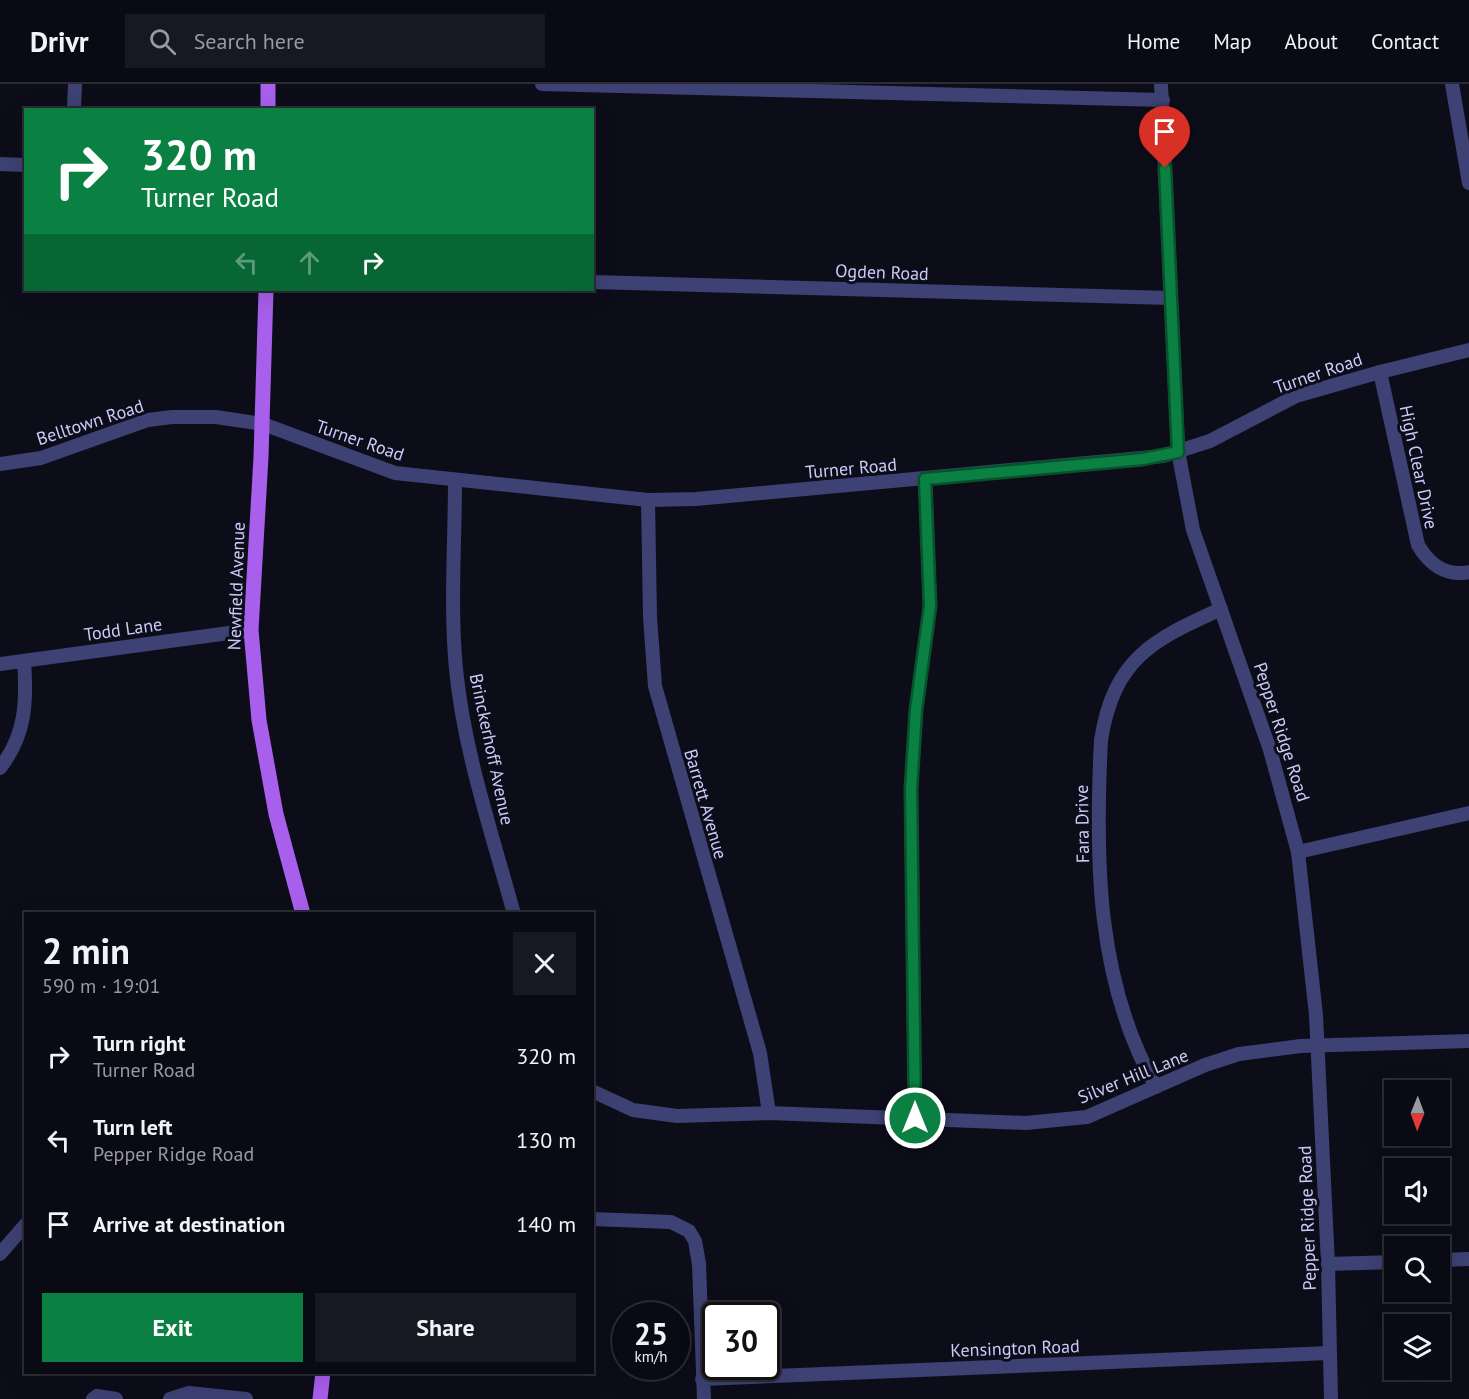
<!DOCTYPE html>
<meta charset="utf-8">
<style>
:root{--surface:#0a0a14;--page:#181822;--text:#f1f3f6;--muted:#999aa0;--line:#2a2b34;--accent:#0b8043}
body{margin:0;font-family:"PT Sans",sans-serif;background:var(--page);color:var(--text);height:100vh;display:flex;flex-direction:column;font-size:22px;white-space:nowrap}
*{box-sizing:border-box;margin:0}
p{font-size:20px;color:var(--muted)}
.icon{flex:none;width:33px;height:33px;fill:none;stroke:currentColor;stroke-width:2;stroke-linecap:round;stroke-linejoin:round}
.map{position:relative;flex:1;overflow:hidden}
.details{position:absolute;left:24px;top:828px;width:570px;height:462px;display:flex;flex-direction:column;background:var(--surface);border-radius:0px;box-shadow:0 6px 24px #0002,0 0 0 2px var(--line)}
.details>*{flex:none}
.top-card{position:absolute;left:24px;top:24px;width:570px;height:183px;border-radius:0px;box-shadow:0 6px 24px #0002,0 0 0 2px var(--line);background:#0b8043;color:#fff;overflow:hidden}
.needle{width:39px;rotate:181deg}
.controls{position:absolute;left:1384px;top:996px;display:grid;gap:12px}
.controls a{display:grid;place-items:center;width:66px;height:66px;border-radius:0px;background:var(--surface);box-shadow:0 6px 24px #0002,0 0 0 2px var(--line);font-size:30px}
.speed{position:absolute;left:612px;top:1218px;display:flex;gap:12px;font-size:30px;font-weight:700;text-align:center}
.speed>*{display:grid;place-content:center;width:78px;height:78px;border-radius:50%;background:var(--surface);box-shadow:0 6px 24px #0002,0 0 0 2px var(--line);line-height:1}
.speed small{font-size:15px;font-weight:400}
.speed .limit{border:3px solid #111;border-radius:9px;background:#fff;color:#111}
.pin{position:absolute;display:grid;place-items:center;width:51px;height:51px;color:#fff;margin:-62px -26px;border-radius:50% 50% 50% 0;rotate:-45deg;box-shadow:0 0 6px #0007}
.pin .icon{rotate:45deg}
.me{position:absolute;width:66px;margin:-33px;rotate:0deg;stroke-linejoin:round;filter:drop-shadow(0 0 4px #0008)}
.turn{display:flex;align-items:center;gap:21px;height:126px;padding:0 18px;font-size:27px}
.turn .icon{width:78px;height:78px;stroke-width:2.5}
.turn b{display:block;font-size:42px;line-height:51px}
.lanes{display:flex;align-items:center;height:57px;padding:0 18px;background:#0003;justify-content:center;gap:30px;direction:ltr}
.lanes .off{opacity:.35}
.round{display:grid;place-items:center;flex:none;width:63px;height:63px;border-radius:0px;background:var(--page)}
.headline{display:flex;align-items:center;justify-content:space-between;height:102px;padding:0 18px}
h1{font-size:36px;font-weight:700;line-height:45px}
.action{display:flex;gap:12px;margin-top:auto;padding:12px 18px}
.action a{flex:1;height:69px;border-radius:0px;background:var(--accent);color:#fff;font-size:24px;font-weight:700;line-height:69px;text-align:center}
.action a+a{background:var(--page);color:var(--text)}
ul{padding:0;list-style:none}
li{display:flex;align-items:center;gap:18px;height:84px;padding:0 18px}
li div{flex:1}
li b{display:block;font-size:22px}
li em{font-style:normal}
header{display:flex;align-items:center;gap:36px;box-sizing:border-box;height:84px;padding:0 30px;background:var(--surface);border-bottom:2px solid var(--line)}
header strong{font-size:28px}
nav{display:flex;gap:33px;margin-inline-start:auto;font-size:21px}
.search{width:420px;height:54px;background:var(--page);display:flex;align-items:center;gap:15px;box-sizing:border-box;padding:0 21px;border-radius:0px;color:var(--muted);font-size:22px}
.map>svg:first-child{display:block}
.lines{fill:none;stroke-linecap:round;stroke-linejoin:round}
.minor{stroke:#3d4173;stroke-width:14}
.major{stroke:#a85fec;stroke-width:15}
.route-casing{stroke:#07532c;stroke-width:15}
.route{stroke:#0b8043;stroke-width:10}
.labels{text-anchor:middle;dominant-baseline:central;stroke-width:6;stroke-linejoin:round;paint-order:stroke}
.street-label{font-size:18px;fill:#cbcbf9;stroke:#0d0d1a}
</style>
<header>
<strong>Drivr</strong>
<div class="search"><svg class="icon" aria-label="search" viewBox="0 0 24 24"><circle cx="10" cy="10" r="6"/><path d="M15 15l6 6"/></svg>Search here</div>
<nav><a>Home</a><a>Map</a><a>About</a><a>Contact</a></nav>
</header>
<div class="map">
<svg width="1469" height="1315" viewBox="0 0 1469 1315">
<rect width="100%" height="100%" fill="#0d0d1a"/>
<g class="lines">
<!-- minor -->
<g class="minor">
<path d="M542,0L1163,16"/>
<path d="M1161,0L1178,367L1193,446L1270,666L1298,768L1316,931L1328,1180L1331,1315"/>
<path d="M1452,0L1469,99"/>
<path d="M74,26L75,0"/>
<path d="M0,80L26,81"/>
<path d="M592,198L1170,214"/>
<path d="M1380,288L1418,461C1429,480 1446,493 1469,488"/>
<path d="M0,380L41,374L148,336L172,333H216L263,340L395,389L648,416L696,415L1163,372L1210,357L1296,312L1380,288L1469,266"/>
<path d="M455,397C455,459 450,523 456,585C464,668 492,749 514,830"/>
<path d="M648,416L650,533L655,602L760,969L769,1029"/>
<path d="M0,580L251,546"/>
<path d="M0,684C26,651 27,617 24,577"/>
<path d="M1298,768L1469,729"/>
<path d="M1156,1003C1096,898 1095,775 1101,656C1114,575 1152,556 1221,525"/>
<path d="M592,1007L633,1026L677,1032L769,1029L1026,1039L1087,1033L1205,981L1239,970L1301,962L1469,957"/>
<path d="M915,1034L911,705L916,626L930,522L925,395"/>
<path d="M592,1135L671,1138L689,1147L695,1157L699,1180L704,1315"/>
<path d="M0,1170L26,1140"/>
<path d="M1440,1176L1469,1175"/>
<path d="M1328,1180L1395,1178"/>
<path d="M702,1295L1329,1269"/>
<path d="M93,1315L97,1312L116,1315"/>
<path d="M170,1315L189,1309L246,1315"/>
</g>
<!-- major -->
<g class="major">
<path d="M268,26V0"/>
<path d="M266,206L261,373L251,546L259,636L276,730L303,830"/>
<path d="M320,1315L323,1288"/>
</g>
</g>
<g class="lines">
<defs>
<path id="route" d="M915,1034L911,705L916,626L930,522L925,395L1143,375L1178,368L1165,84"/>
</defs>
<!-- route casing -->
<use href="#route" class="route-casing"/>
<!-- route -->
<use href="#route" class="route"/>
</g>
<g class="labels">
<!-- street labels -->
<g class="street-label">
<text transform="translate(882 188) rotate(2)">Ogden Road</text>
<text transform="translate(1318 289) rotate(-19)">Turner Road</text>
<text transform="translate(90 338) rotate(-18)">Belltown Road</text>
<text transform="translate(360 356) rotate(19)">Turner Road</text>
<text transform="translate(1419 383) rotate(78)">High Clear Drive</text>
<text transform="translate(851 384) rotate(-5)">Turner Road</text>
<text transform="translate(236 502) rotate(-88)">Newfield Avenue</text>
<text transform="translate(123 545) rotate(-8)">Todd Lane</text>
<text transform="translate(1282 648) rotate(72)">Pepper Ridge Road</text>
<text transform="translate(492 665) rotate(78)">Brinckerhoff Avenue</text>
<text transform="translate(706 720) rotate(74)">Barrett Avenue</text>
<text transform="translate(1082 740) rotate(-91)">Fara Drive</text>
<text transform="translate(1133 992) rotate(-22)">Silver Hill Lane</text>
<text transform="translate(1307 1134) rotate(-92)">Pepper Ridge Road</text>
<text transform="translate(1015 1264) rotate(-2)">Kensington Road</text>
</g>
</g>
</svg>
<div class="controls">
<a><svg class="needle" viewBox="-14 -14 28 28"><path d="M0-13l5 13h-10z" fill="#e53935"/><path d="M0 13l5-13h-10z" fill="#999aa0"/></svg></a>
<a><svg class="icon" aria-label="sound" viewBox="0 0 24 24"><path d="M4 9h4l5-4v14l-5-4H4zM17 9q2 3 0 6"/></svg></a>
<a><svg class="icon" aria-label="search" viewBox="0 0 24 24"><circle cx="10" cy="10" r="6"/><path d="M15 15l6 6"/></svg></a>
<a><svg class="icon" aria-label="layers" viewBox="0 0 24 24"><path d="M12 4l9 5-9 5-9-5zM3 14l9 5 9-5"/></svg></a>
</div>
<div class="speed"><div>25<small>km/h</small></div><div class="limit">30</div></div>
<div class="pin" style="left:1165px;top:84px;background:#d93025"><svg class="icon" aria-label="arrive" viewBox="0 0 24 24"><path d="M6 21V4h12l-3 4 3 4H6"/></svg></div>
<svg class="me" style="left:915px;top:1034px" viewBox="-20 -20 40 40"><circle r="17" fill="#0b8043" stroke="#fff" stroke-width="3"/><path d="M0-11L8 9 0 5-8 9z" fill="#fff"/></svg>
<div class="top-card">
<div class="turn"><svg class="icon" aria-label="right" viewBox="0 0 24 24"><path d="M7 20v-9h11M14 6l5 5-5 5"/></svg><div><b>320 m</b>Turner Road</div></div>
<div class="lanes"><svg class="icon off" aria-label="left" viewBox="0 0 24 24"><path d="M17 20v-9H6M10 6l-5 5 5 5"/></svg><svg class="icon off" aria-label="ahead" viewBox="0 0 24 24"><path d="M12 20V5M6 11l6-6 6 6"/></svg><svg class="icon" aria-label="right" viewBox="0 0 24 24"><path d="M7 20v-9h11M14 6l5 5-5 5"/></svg></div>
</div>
<section class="details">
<div class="headline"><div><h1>2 min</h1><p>590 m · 19:01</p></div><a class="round"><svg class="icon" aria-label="close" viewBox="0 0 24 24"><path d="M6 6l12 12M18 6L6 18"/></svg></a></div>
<ul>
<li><svg class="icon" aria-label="right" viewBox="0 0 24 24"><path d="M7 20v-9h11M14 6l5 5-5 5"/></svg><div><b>Turn right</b><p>Turner Road</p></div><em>320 m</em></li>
<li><svg class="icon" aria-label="left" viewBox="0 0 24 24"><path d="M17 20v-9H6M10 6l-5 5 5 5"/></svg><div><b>Turn left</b><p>Pepper Ridge Road</p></div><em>130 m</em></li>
<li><svg class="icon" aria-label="arrive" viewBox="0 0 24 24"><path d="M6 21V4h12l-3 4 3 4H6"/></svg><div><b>Arrive at destination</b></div><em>140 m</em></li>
</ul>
<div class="action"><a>Exit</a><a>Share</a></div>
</section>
</div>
